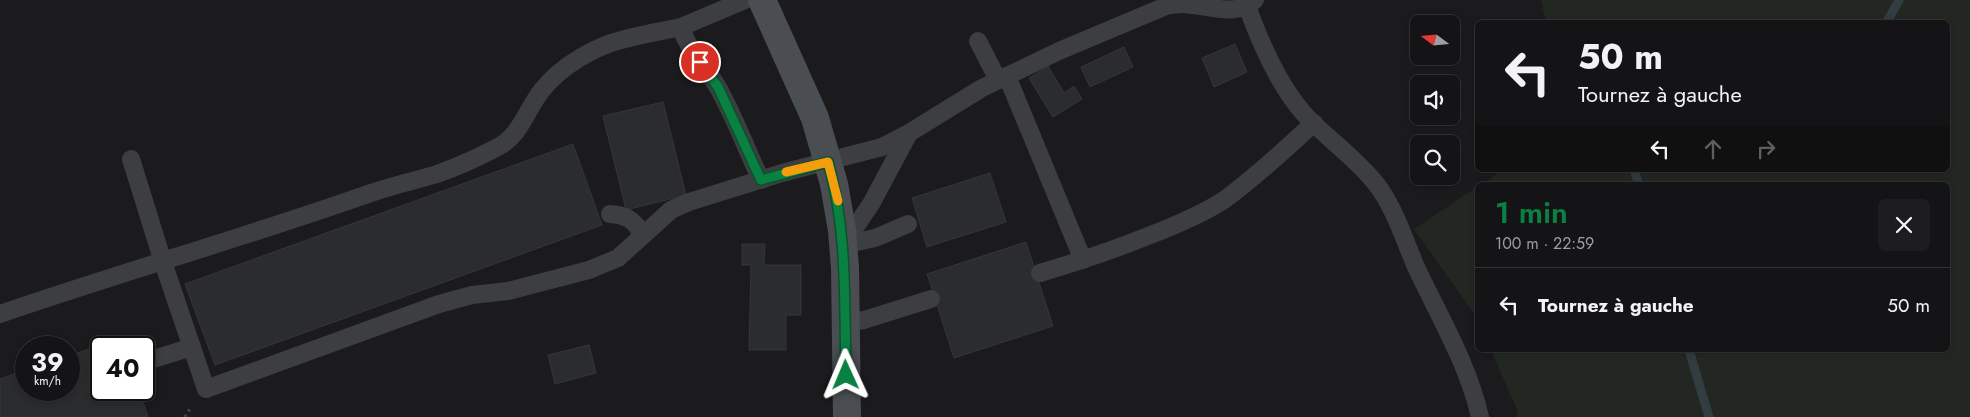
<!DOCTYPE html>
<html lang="fr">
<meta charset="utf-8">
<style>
:root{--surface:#141416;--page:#1d1d1f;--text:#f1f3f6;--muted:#9d9ea1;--line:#333335;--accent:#0b8043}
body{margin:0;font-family:Jost,sans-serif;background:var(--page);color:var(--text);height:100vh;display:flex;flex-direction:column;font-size:19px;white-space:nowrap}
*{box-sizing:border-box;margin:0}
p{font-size:16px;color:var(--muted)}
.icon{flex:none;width:28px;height:28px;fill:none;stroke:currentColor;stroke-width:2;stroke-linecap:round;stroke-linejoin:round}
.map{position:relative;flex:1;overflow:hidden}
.side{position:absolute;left:1475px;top:182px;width:475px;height:170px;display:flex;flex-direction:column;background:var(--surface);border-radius:8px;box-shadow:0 2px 8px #0003,0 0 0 1px var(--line)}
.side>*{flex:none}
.banner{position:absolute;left:1475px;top:20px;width:475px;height:152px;border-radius:8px;box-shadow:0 2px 8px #0003,0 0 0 1px var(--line);background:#141416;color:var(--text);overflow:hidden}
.needle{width:32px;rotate:286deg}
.fabs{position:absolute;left:1410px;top:15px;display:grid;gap:10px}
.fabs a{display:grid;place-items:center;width:50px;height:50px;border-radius:8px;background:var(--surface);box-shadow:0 2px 8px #0003,0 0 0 1px var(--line);font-size:25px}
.speed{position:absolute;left:15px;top:336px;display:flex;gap:10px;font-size:25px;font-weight:700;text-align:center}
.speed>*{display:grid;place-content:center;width:65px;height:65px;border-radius:50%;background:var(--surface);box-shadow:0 2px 8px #0003,0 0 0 1px var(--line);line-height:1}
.speed small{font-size:12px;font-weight:400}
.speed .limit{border:2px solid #111;border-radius:8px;background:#fff;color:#111}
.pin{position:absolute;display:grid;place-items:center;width:42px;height:42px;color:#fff;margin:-21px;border:2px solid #fff;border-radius:50%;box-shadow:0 1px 5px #0007}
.me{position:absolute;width:55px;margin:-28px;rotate:359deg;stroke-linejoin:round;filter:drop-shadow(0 0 4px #0008)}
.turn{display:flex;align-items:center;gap:18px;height:105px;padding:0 20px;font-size:22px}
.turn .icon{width:65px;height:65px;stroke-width:2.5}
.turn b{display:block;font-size:35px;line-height:42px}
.lanes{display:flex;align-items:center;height:48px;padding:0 20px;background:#0003;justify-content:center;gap:25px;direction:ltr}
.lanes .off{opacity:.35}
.round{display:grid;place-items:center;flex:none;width:52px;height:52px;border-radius:8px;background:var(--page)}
.headline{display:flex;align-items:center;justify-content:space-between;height:85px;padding:0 20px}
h1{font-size:30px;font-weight:600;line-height:38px;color:var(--accent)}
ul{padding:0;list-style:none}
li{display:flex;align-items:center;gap:15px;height:75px;padding:0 20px;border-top:1px solid var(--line)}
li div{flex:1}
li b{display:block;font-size:19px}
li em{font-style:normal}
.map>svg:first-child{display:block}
.green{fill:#222821}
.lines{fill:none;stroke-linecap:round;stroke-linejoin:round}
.stream{stroke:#323d41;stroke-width:9}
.building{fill:#2b2c2e;stroke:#353639}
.path{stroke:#424649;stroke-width:3;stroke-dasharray:2.5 4;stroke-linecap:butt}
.lane{stroke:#3c3e42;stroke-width:18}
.secondary{stroke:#4a4e52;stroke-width:28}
.route-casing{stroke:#07532c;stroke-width:12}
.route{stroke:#0b8043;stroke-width:9}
.slow{stroke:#f59e0b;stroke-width:9}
</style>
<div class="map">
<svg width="1970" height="417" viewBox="0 0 1970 417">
<rect width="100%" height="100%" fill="#1b1b1d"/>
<!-- green -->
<g class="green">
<path d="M1541,0H1970V417H1517L1518,412L1491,350H1948V185H1481L1500,172L1520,170H1948V22H1546Z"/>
<path d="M1477,187V318L1414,229Z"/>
</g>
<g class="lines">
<!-- stream -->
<g class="stream">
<path d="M1887,22L1899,0"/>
<path d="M1634,170L1639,185"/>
<path d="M1689,350L1709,417"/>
</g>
</g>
<!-- building -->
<g class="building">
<path d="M1235,44L1247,72L1214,87L1202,58Z"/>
<path d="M1124,47L1133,67L1090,87L1081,67Z"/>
<path d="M1048,66L1064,93L1074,86L1082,99L1053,117L1029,78Z"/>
<path d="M663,102L686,195L626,210L603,116Z"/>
<path d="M573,144L602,225L215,365L185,284Z"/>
<path d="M990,173L1006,222L927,247L912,198Z"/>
<path d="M1026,242L1053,326L954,358L927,274Z"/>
<path d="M742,244H765L764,265H801V315H786V350H749L751,265H742Z"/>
<path d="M122,338L125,348H101V390H139L148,417H0V379L26,370V390H69V356Z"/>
<path d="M589,345L596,373L555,384L548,355Z"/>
</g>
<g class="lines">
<!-- path -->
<path class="path" d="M185,417L191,407"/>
<!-- lane -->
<g class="lane">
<path d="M745,0L681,27C689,53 704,64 717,86C734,115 746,149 761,180"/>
<path d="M1247,6C1260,42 1280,88 1306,116C1329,140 1357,159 1377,185C1395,209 1404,239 1416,267C1439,316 1468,364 1480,417"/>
<path d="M978,41L998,80"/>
<path d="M1007,76L1083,260"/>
<path d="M131,159L163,262L206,389L439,304L472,295L508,291L589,270L618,258L671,210L689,202L782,173L882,147L909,133L982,88L1059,51L1166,6C1171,5 1177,4 1182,4C1205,4 1236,19 1255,0"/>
<path d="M610,214C626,215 635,220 642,235"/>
<path d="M843,245L871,204L909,133"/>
<path d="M843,245L875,238L908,224"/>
<path d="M1040,273C1077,262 1113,250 1148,236C1174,226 1201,215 1224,200C1256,177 1285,149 1314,123"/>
<path d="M0,314C122,272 246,237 368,194C390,186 414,181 437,174C457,167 477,158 496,148C521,136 526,110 542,90C561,66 595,46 625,39C643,34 662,31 681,27"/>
<path d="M845,323L864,320L931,299"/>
<path d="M144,362L192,347"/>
</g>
<!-- secondary -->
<path class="secondary" d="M762,0L815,118L834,184L842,230L845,268L847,417"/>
</g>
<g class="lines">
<defs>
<path id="route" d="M700,62L718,87L761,180L828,162C848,232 844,303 846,375"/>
</defs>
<!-- route casing -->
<use href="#route" class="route-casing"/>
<!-- route -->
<use href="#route" class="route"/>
<!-- slow -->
<path class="slow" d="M786,172L828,162L838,201"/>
</g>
</svg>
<div class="fabs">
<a><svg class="needle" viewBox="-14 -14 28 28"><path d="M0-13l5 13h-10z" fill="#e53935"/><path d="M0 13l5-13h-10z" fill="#9d9ea1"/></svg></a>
<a><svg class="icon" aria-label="sound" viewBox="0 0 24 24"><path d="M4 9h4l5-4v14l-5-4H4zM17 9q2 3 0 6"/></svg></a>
<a><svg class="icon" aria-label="search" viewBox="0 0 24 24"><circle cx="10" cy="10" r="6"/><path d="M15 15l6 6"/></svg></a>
</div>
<div class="speed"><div>39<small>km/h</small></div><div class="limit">40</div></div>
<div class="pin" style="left:700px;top:62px;background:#d93025"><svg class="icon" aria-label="arrive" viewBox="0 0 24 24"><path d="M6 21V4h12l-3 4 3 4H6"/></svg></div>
<svg class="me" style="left:846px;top:375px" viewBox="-20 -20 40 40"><path d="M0-17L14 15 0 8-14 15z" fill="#0b8043" stroke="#fff" stroke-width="4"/></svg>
<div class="banner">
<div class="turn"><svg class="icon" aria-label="left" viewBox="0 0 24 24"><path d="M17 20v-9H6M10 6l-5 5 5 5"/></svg><div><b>50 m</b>Tournez à gauche</div></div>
<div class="lanes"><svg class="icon" aria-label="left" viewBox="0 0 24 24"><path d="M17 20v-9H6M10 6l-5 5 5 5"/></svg><svg class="icon off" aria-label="ahead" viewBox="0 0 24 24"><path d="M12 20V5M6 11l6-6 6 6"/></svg><svg class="icon off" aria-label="right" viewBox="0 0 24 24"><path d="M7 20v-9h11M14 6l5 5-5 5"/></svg></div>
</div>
<section class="side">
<div class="headline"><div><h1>1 min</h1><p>100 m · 22:59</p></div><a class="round"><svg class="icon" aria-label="close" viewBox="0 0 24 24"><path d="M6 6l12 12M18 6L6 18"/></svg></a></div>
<ul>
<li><svg class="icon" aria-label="left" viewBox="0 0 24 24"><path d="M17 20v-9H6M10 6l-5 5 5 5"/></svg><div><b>Tournez à gauche</b></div><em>50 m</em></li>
</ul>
</section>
</div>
